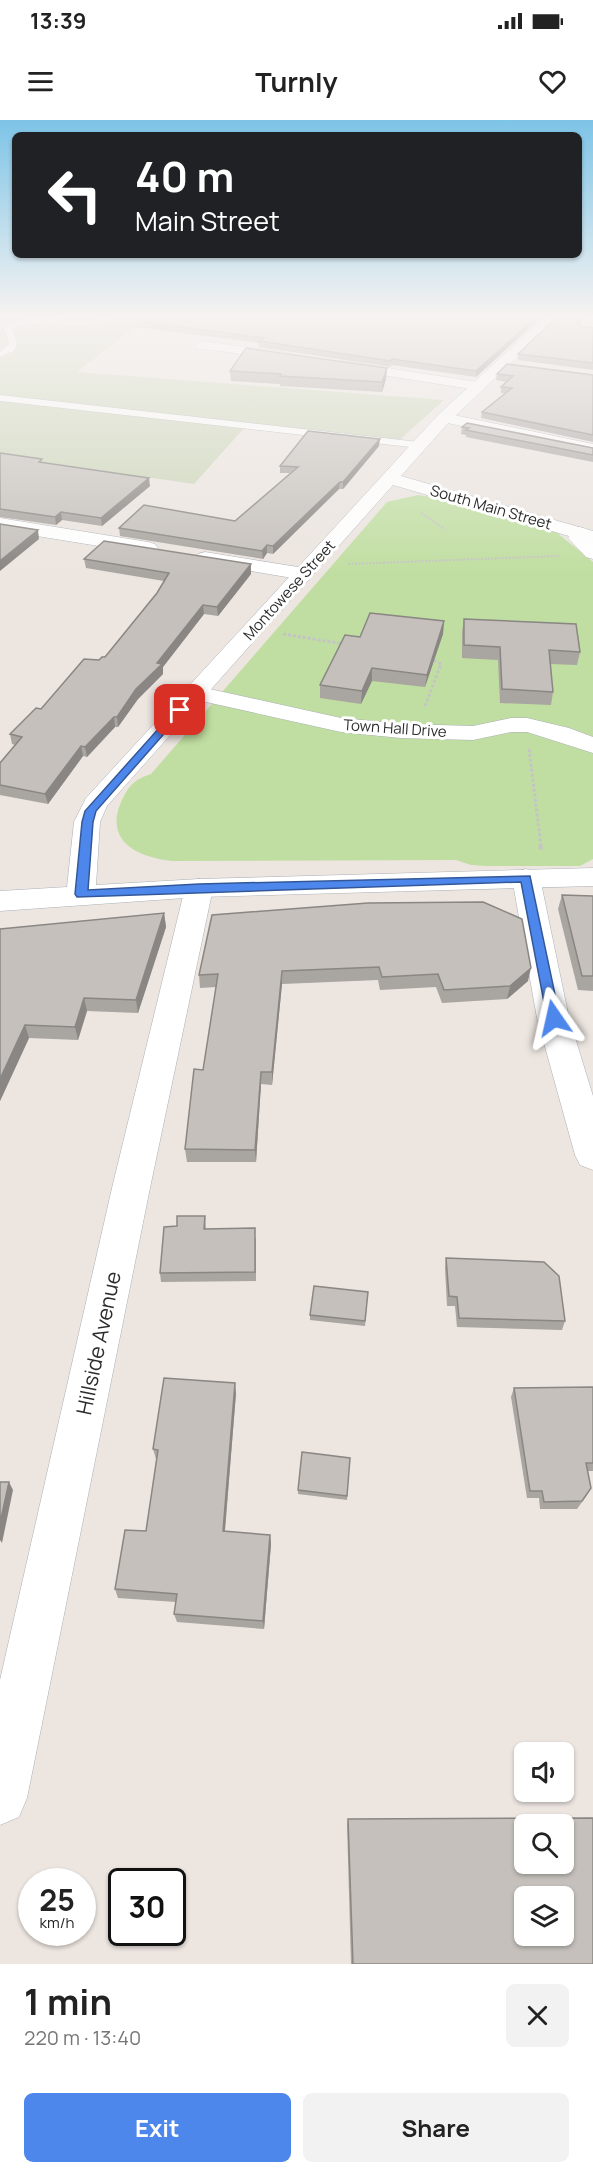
<!DOCTYPE html>
<meta charset="utf-8">
<style>
:root{--surface:#fff;--page:#f2f2f2;--text:#222;--muted:#767676;--accent:#4e87eb}
body{margin:0;font-family:Manrope,sans-serif;background:var(--page);color:var(--text);height:100vh;display:flex;flex-direction:column;font-size:22px;white-space:nowrap}
*{box-sizing:border-box;margin:0}
p{font-size:20px;color:var(--muted)}
.icon{flex:none;width:33px;height:33px;fill:none;stroke:currentColor;stroke-width:2;stroke-linecap:round;stroke-linejoin:round}
.map{position:relative;height:1844px;overflow:hidden}
.sheet{display:flex;flex-direction:column;background:var(--surface);flex:1}
.sheet>*{flex:none}
.top-card{position:absolute;left:12px;top:12px;width:570px;height:126px;border-radius:9px;box-shadow:0 2px 4px #0004;background:#202124;color:#fff;overflow:hidden}
.tools{position:absolute;left:514px;top:1622px;display:grid;gap:12px}
.tools a{display:grid;place-items:center;width:60px;height:60px;border-radius:9px;background:var(--surface);box-shadow:0 2px 4px #0004;font-size:30px}
.speed{position:absolute;left:18px;top:1748px;display:flex;gap:12px;font-size:30px;font-weight:700;text-align:center}
.speed>*{display:grid;place-content:center;width:78px;height:78px;border-radius:50%;background:var(--surface);box-shadow:0 2px 4px #0004;line-height:1}
.speed small{font-size:15px;font-weight:400}
.speed .limit{border:3px solid #111;border-radius:9px;background:#fff;color:#111}
.pin{position:absolute;display:grid;place-items:center;width:51px;height:51px;color:#fff;margin:-26px;border-radius:12px;box-shadow:0 3px 9px #0006}
.me{position:absolute;width:66px;margin:-33px;rotate:349deg;stroke-linejoin:round;filter:drop-shadow(0 0 4px #0008)}
.turn{display:flex;align-items:center;gap:21px;height:126px;padding:0 24px;font-size:27px}
.turn .icon{width:78px;height:78px;stroke-width:2.5}
.turn b{display:block;font-size:42px;line-height:51px}
.round{display:grid;place-items:center;flex:none;width:63px;height:63px;border-radius:9px;background:var(--page)}
.head{display:flex;align-items:center;justify-content:space-between;height:102px;padding:0 24px}
h1{font-size:36px;font-weight:700;line-height:45px}
.action{display:flex;gap:12px;margin-top:auto;padding:12px 24px}
.action a{flex:1;height:69px;border-radius:9px;background:var(--accent);color:#fff;font-size:24px;font-weight:700;line-height:69px;text-align:center}
.action a+a{background:var(--page);color:var(--text)}
.status{display:flex;justify-content:space-between;align-items:center;height:42px;padding:0 30px;background:var(--surface);direction:ltr}
.status svg{height:16px;fill:currentColor}
header{display:flex;justify-content:space-between;align-items:center;height:78px;padding:0 24px;background:var(--surface);font-size:27px;font-weight:700}
.map>svg:first-child{display:block}
.green{fill:#c0dea1}
.cemetery{fill:#cbd5b8}
.lines{fill:none;stroke-linecap:round;stroke-linejoin:round}
.lane-casing{stroke:#acb0b7;stroke-width:1}
.street-casing{stroke:#acb0b7;stroke-width:1}
.secondary-casing{stroke:#acb0b7;stroke-width:1}
.path-far2{stroke:#c4c4c4;stroke-width:2;stroke-dasharray:2 1.5;stroke-linecap:butt}
.path-far1{stroke:#c4c4c4;stroke-width:3;stroke-dasharray:3 2;stroke-linecap:butt}
.path{stroke:#c4c4c4;stroke-width:4;stroke-dasharray:4.5 3;stroke-linecap:butt}
.lane{fill:#fff;fill-rule:evenodd}
.street{fill:#fff;fill-rule:evenodd}
.secondary{fill:#fff;fill-rule:evenodd}
.wall{fill:#a9a5a1}
.shaded-wall{fill:#8a8683}
.building{fill:#c5c0bb;stroke:#8a8683;stroke-width:1.5;fill-rule:evenodd}
.route{fill:#4e87eb;stroke:#335899;stroke-width:1.5}
.labels{text-anchor:middle;dominant-baseline:central;stroke-width:6;stroke-linejoin:round;paint-order:stroke}
.far-street-label{font-size:15px;fill:#2c2c2c;stroke:#fff}
.near-street-label{font-size:21px;fill:#2c2c2c;stroke:#fff}
</style>
<div class="status"><b>13:39</b><svg viewBox="0 0 49 12"><path d="M0 12V9h3v3zM5 12V6h3v6zM10 12V3h3v9zM15 12V0h3v12zM26 1h20v11H26zM47 4h2v5h-2z"/></svg></div>
<header><svg class="icon" aria-label="menu" viewBox="0 0 24 24"><path d="M4 6h16M4 12h16M4 18h16"/></svg>Turnly<svg class="icon" aria-label="heart" viewBox="0 0 24 24"><path d="M12 20l-8-8c-3-5 5-10 8-4 3-6 11-1 8 4z"/></svg></header>
<div class="map">
<svg width="593" height="1844" viewBox="0 0 593 1844">
<rect width="100%" height="100%" fill="#ece5e0"/>
<!-- green -->
<path class="green" d="M418,375L445,379L556,412L593,442V739L580,746H486L471,745L456,740L172,741C136,737 102,720 123,678C130,664 136,659 151,654L387,382Z"/>
<!-- cemetery -->
<path class="cemetery" d="M0,197H148L77,252L444,280L396,323L245,307L194,364L0,336Z"/>
<g class="lines">
<defs>
<g id="lane">
<path d="M105,197H117C85,216 45,195 12,209L17,224L14,231L0,237V232L9,224L4,208C33,186 72,208 105,197Z"/>
<path d="M0,275L419,322L424,325L419,328L0,281Z"/>
</g>
<g id="street">
<path d="M202,221L289,233L296,237L289,241L197,228L195,225Z"/>
<path d="M343,241L477,262L484,266L477,270L338,248L336,245L338,242Z"/>
<path d="M444,293L593,324V334L438,301L436,298Z"/>
<path d="M0,398L148,422L155,424L158,428L155,432L148,434L0,410Z"/>
<path d="M579,407L586,409L588,417L593,422V439L586,437L568,418L572,409Z"/>
<path d="M205,432L304,448L311,450L314,454L311,458L304,460L198,442L195,438L198,434Z"/>
<path d="M196,566L341,598L401,604L473,606L511,598H527L569,608L593,617V633L527,612H511L473,620L401,618L341,612L188,578L184,573L188,568Z"/>
<path d="M526,749L536,752L540,758L569,898L593,976V1050L580,1045L575,1035L537,898L512,758L516,752Z"/>
<path d="M199,759L209,761L213,768L150,1068L27,1678L19,1697L0,1705V1560L112,1068L185,768L189,761Z"/>
</g>
<path id="secondary" d="M545,197H559L450,301L401,356L593,411V423L393,365L107,686L100,702L96,765L199,759L593,748V766L199,777L0,791V771L67,767L74,702L86,678L438,295Z"/>
</defs>
<!-- lane casing -->
<use href="#lane" class="lane-casing"/>
<!-- street casing -->
<use href="#street" class="street-casing"/>
<!-- secondary casing -->
<use href="#secondary" class="secondary-casing"/>
<!-- path-far2 -->
<g class="path-far2">
<path d="M421,393L445,409"/>
<path d="M348,444L559,436"/>
</g>
<!-- path-far1 -->
<g class="path-far1">
<path d="M283,514L344,524"/>
<path d="M425,586L441,544L431,539"/>
<path d="M529,629L541,726"/>
</g>
<!-- path -->
<path class="path" d="M540,725L541,730"/>
<!-- lane -->
<use href="#lane" class="lane"/>
<!-- street -->
<use href="#street" class="street"/>
<!-- secondary -->
<use href="#secondary" class="secondary"/>
</g>
<!-- wall -->
<g class="wall">
<path d="M140,197H541L476,257L391,245V247L259,227V223L136,207V201Z"/>
<path d="M579,206L593,208V250L518,240V234Z"/>
<path d="M387,248L386,259L382,272L280,266V264L231,261L230,251Z"/>
<path d="M497,254L593,255V322L481,298L482,292L505,274L501,273V267L507,262L496,260Z"/>
<path d="M462,307L593,328V342L466,317V315L461,314Z"/>
<path d="M379,326L343,369H339L273,434L267,433L263,439L120,416L119,408L235,401L290,353H280V346Z"/>
<path d="M0,333L43,342L150,366L102,406L62,400L56,405L0,397Z"/>
<path d="M84,439L251,444V454L218,496L204,494L163,547V554L138,579L118,607H115L87,637L83,636L48,684L0,675V643L15,625L12,624L10,614L105,537L157,473L164,461L86,448Z"/>
<path d="M464,499L580,532L577,545L550,544L553,572L551,585L500,583L498,540L462,538V512Z"/>
<path d="M444,501L443,514L425,567L372,561L361,584L320,578V565L360,517Z"/>
<path d="M562,775L593,776V871L578,870L558,789Z"/>
<path d="M164,793L166,807L138,893L87,891L78,920L29,918L0,981V809Z"/>
<path d="M212,795L528,861L507,879L442,883L436,867L380,870L378,860L282,864L272,965L261,964L256,1042H187L185,1029L203,950L216,867L200,868L199,855Z"/>
<path d="M205,1096L206,1109L256,1118V1161L161,1162L160,1153L177,1106Z"/>
<path d="M446,1138L565,1201L562,1210L457,1207L455,1186H447L445,1148Z"/>
<path d="M368,1172L365,1206L310,1200V1195Z"/>
<path d="M593,1267V1351H588L587,1375L577,1389H540L539,1378H527L511,1277L514,1268Z"/>
<path d="M236,1273L225,1411L270,1415L271,1424L264,1509L177,1502L174,1494L176,1482L118,1478L115,1469L146,1411L157,1339H156L153,1329Z"/>
<path d="M350,1338L347,1380L298,1374V1370Z"/>
<path d="M348,1699L593,1844H351L347,1704Z"/>
</g>
<!-- shaded-wall -->
<g class="shaded-wall">
<path d="M536,197H541L476,257V251Z"/>
<path d="M387,248L386,259L382,272V262Z"/>
<path d="M380,319L379,326L343,369V362Z"/>
<path d="M149,358L150,366L102,406L101,398Z"/>
<path d="M340,362L339,369L273,434V426Z"/>
<path d="M61,392L62,400L56,405L55,397Z"/>
<path d="M38,410L39,419L0,451V441Z"/>
<path d="M267,425V433L263,439L262,431Z"/>
<path d="M251,444V454L218,496L217,487Z"/>
<path d="M203,485L204,494L163,547V554L138,579L118,607L117,597L136,569Z"/>
<path d="M444,501L443,514L425,567L427,555Z"/>
<path d="M372,548V561L361,584L362,571Z"/>
<path d="M114,597L115,607L87,637L85,627Z"/>
<path d="M81,626L83,636L48,684L45,674Z"/>
<path d="M164,793L166,807L138,893L136,880Z"/>
<path d="M531,848L528,861L507,879L510,866Z"/>
<path d="M282,851V864L272,965V952Z"/>
<path d="M84,878L87,891L78,920L75,907Z"/>
<path d="M25,905L29,918L0,981V959Z"/>
<path d="M261,952V964L256,1042L255,1030Z"/>
<path d="M235,1263L236,1273L224,1420L223,1411Z"/>
<path d="M9,1362L13,1370L2,1423L0,1420V1403Z"/>
<path d="M270,1415L271,1424L264,1509L263,1501Z"/>
</g>
<!-- building -->
<g class="building">
<path d="M140,197H536L476,251L392,239L391,241L259,221L264,218L136,201Z"/>
<path d="M557,197H580L579,206L593,208V243L518,234Z"/>
<path d="M246,228L387,248L382,262L280,256L281,254L230,251Z"/>
<path d="M507,244L593,255V315L482,292L512,268L501,267L513,256L497,254Z"/>
<path d="M467,303L593,328V335L466,310L469,308L462,307Z"/>
<path d="M308,311L380,319L343,362H340L273,426L267,425L262,431L119,408L144,385L235,401L298,347L280,346Z"/>
<path d="M0,333L42,339L39,342L149,358L101,398L61,392L55,397L0,389Z"/>
<path d="M0,404L38,410L0,441Z"/>
<path d="M104,421L251,444L217,487L203,485L157,543L162,544L136,569L117,597H114L85,627L81,626L45,674L0,665V643L22,617L10,614L36,588L41,589L84,539L99,540L102,537H105L157,473L169,453L84,439Z"/>
<path d="M370,493L444,501L427,555L372,548L362,571L320,565L345,515L360,517Z"/>
<path d="M464,499L576,504L580,532L549,530L553,572L502,569L500,527L464,525Z"/>
<path d="M562,775L593,776V856H582Z"/>
<path d="M483,782L522,799L531,848L510,866L444,870L438,854L382,857L379,847L282,851L272,952H261L255,1030L185,1029L194,949L203,950L218,854L199,855L212,795L368,783Z"/>
<path d="M164,793L136,880L84,878L75,907L25,905L0,959V809Z"/>
<path d="M177,1096H205L204,1109L255,1108V1152L160,1153L164,1107L177,1106Z"/>
<path d="M446,1138L544,1142L559,1156L565,1201L459,1198L457,1177L449,1176Z"/>
<path d="M314,1166L368,1172L365,1201L310,1195Z"/>
<path d="M164,1258L235,1263L223,1411L270,1415L263,1501L174,1494L177,1474L115,1469L125,1410L146,1411L158,1330L153,1329Z"/>
<path d="M593,1267V1343H586L591,1368L582,1381L544,1382L542,1371H530L514,1268Z"/>
<path d="M302,1332L350,1338L347,1376L298,1370Z"/>
<path d="M0,1362H9L0,1403Z"/>
<path d="M593,1698V1844H353L348,1699ZM525,1704H564V1743H525ZM525,1776H564V1815H525Z"/>
</g>
<!-- sky -->
<linearGradient id="sky" x2="0" y2="1"><stop stop-color="#7dc4e7"/><stop offset="0.43" stop-color="#f6f3f1"/><stop offset="1" stop-color="#f6f3f1" stop-opacity="0"/></linearGradient>
<rect width="593" height="455" fill="url(#sky)"/>
<!-- route -->
<path class="route" d="M177,588L185,590L96,691L93,702L88,770L199,764L530,756L560,898L558,901H549L547,898L521,762L77,777L75,774L82,702L85,691Z"/>
<g class="labels">
<!-- far-street labels -->
<g class="far-street-label">
<text transform="translate(491 387) rotate(16)">South Main Street</text>
<text transform="translate(289 470) rotate(-48)">Montowese Street</text>
<text transform="translate(395 608) rotate(4)">Town Hall Drive</text>
</g>
<!-- near-street labels -->
<g class="near-street-label">
<text transform="translate(98 1223) rotate(-78)">Hillside Avenue</text>
</g>
</g>
</svg>
<div class="tools">
<a><svg class="icon" aria-label="sound" viewBox="0 0 24 24"><path d="M4 9h4l5-4v14l-5-4H4zM17 9q2 3 0 6"/></svg></a>
<a><svg class="icon" aria-label="search" viewBox="0 0 24 24"><circle cx="10" cy="10" r="6"/><path d="M15 15l6 6"/></svg></a>
<a><svg class="icon" aria-label="layers" viewBox="0 0 24 24"><path d="M12 4l9 5-9 5-9-5zM3 14l9 5 9-5"/></svg></a>
</div>
<div class="speed"><div>25<small>km/h</small></div><div class="limit">30</div></div>
<div class="pin" style="left:180px;top:590px;background:#d93025"><svg class="icon" aria-label="arrive" viewBox="0 0 24 24"><path d="M6 21V4h12l-3 4 3 4H6"/></svg></div>
<svg class="me" style="left:554px;top:898px" viewBox="-20 -20 40 40"><path d="M0-17L14 15 0 8-14 15z" fill="#4e87eb" stroke="#fff" stroke-width="4"/></svg>
<div class="top-card">
<div class="turn"><svg class="icon" aria-label="left" viewBox="0 0 24 24"><path d="M17 20v-9H6M10 6l-5 5 5 5"/></svg><div><b>40 m</b>Main Street</div></div>
</div>
</div>
<section class="sheet">
<div class="head"><div><h1>1 min</h1><p>220 m · 13:40</p></div><a class="round"><svg class="icon" aria-label="close" viewBox="0 0 24 24"><path d="M6 6l12 12M18 6L6 18"/></svg></a></div>
<div class="action"><a>Exit</a><a>Share</a></div>
</section>
